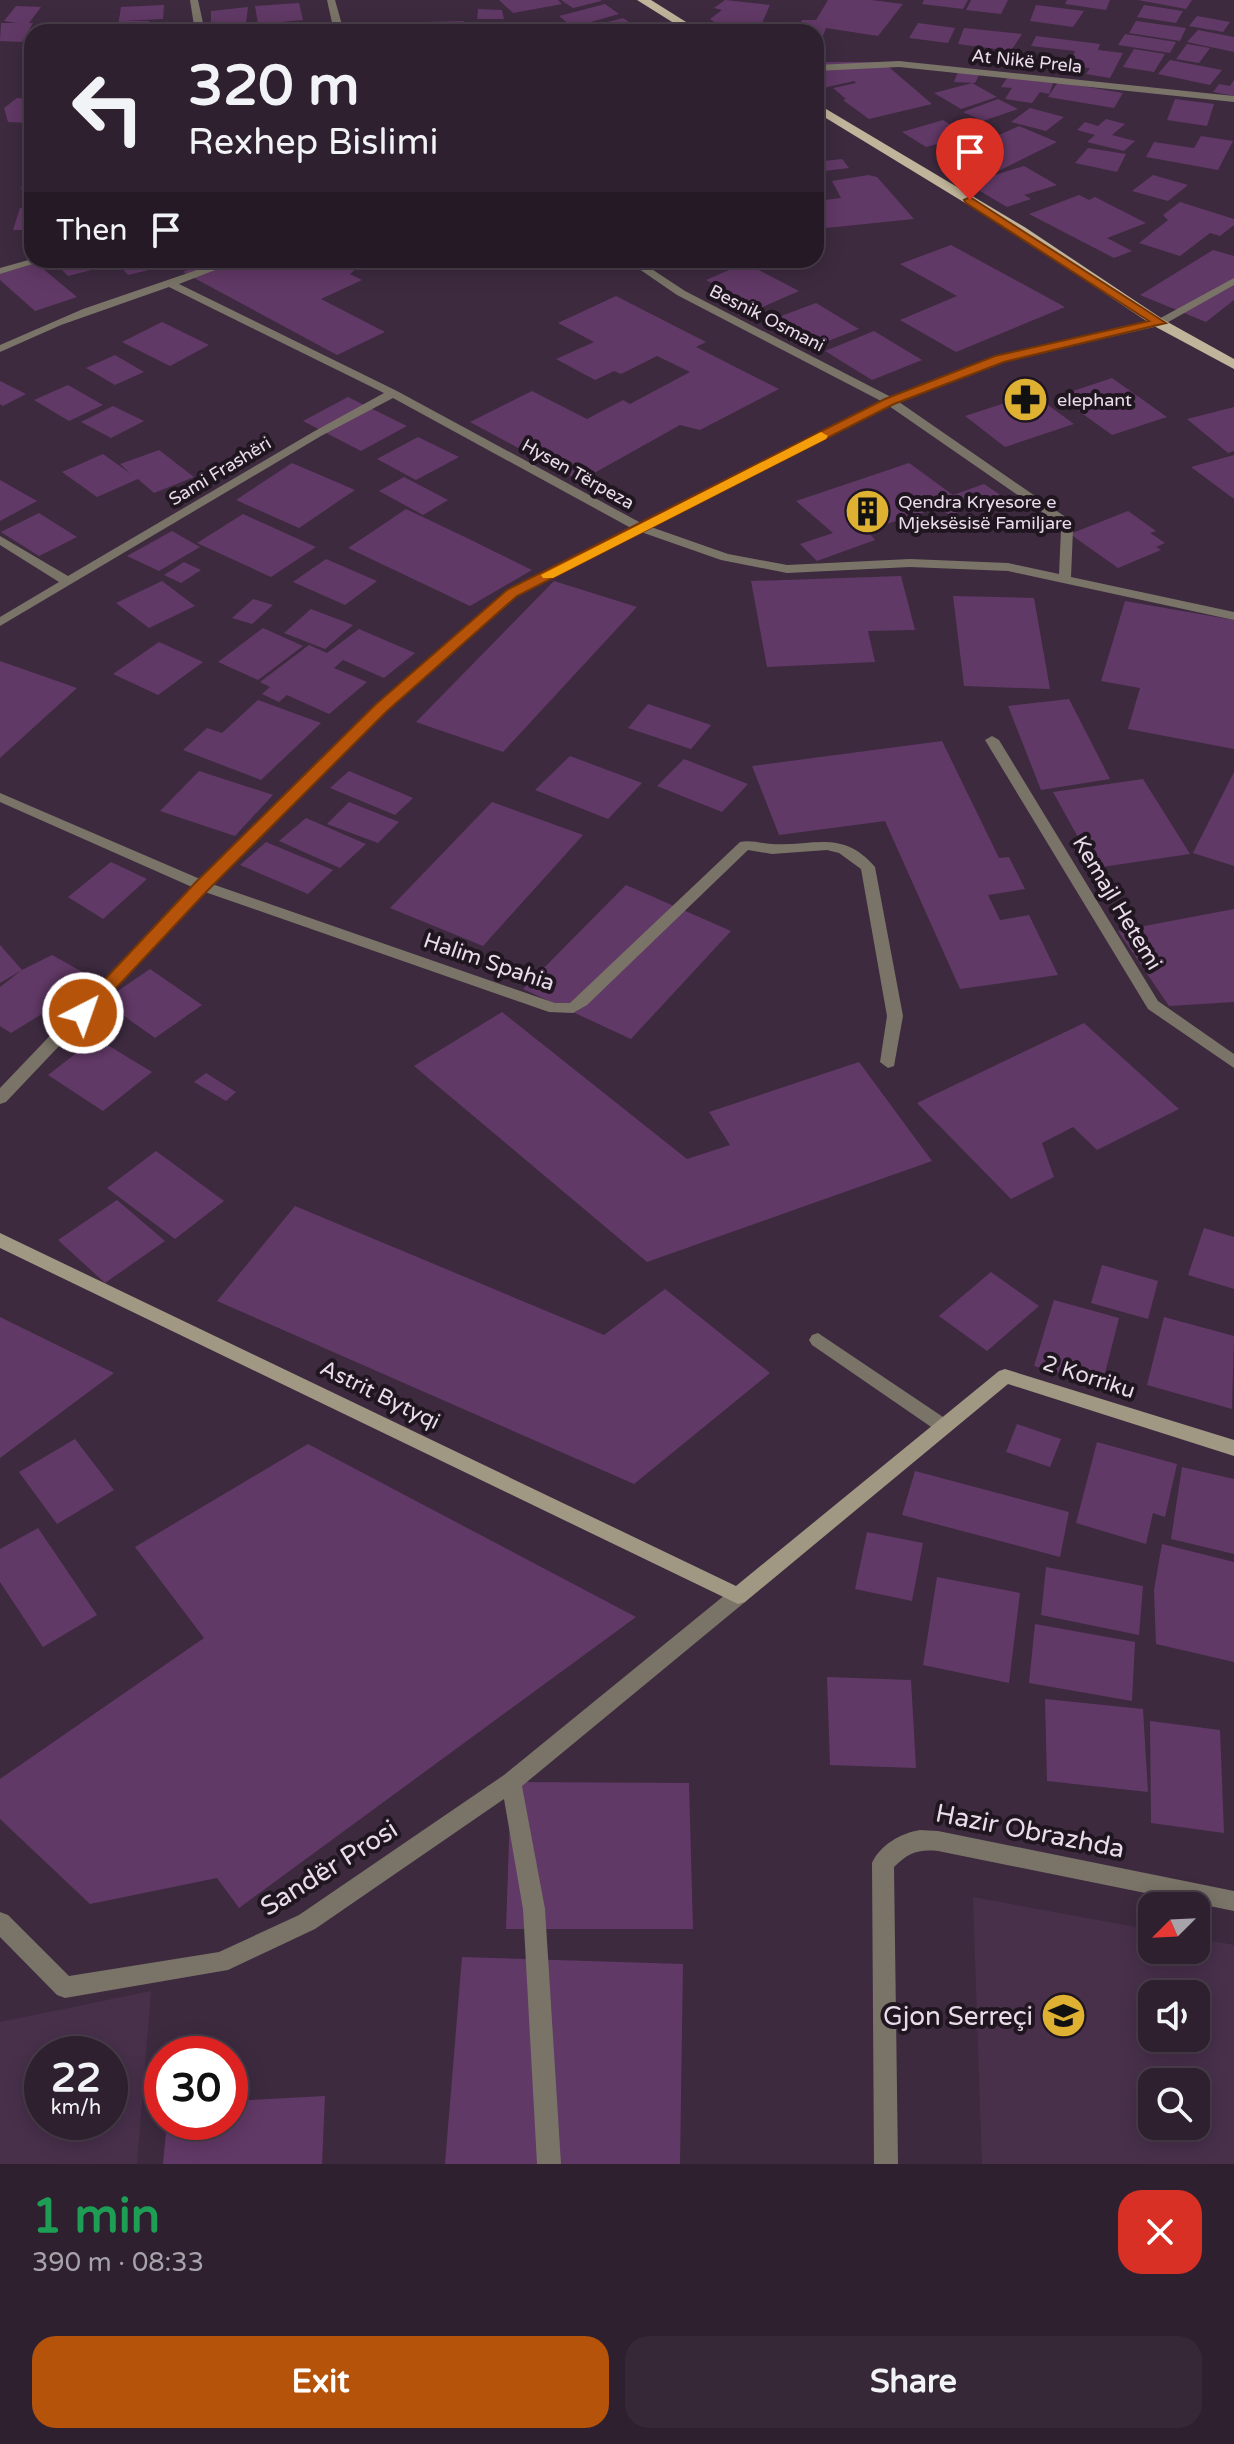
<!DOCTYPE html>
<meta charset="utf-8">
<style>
:root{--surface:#2e202f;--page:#362837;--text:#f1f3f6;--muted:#a7a3aa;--line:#493e4b;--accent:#b45309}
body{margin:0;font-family:"Varela Round",sans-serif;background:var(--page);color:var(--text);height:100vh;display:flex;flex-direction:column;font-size:30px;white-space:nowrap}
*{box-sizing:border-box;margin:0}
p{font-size:26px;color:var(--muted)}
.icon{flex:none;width:44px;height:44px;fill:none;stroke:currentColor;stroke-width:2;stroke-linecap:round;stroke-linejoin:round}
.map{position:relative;height:2164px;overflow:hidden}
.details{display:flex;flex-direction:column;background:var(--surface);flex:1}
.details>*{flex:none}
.banner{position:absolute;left:24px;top:24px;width:800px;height:244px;border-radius:24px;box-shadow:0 4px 20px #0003,0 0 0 2px var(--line);background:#2e202f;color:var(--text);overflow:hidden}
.needle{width:52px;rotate:246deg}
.fabs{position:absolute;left:1138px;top:1892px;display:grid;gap:16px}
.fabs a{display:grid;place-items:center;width:72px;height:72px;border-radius:16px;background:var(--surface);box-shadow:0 4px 20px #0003,0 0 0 2px var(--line);font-size:40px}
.speed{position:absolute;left:24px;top:2036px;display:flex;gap:16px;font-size:40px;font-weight:700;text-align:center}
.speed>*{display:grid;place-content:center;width:104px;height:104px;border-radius:50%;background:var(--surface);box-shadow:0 4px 20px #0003,0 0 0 2px var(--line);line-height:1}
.speed small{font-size:20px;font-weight:400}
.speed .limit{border:12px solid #d22;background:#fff;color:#111}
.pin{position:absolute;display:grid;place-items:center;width:68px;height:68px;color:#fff;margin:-82px -34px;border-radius:50% 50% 50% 0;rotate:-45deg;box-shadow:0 0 8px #0007}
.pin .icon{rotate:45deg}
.me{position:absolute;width:88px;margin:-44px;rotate:41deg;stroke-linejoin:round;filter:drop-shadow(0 0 6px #0008)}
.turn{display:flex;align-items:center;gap:28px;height:168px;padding:0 32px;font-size:36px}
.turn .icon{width:104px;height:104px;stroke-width:2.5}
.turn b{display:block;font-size:56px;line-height:68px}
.then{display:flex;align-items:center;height:76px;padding:0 32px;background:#0003;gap:16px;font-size:30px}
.round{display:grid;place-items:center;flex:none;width:84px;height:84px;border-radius:24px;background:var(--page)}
.summary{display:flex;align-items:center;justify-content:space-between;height:136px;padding:0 32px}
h1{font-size:48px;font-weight:700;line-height:60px;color:#1e9e55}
.button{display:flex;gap:16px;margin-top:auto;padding:16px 32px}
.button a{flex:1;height:92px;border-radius:24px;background:var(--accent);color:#fff;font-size:32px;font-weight:700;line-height:92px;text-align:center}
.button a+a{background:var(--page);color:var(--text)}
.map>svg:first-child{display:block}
.built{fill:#48304b;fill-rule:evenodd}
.building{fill:#613966}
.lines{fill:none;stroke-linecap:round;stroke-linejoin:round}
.street{fill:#797467;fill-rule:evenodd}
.secondary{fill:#a19884;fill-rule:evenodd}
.primary{fill:#c0b59a;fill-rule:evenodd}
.route{fill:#b45309;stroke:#753606;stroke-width:2}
.slow{fill:#f59e0b}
.labels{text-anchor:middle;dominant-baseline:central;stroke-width:8;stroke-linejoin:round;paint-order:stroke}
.far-street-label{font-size:18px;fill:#eaddeb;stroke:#1f1620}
.far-poi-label{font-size:18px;fill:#eaddeb;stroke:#1f1620;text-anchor:start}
.street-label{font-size:22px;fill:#eaddeb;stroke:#1f1620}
.near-street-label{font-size:26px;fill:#eaddeb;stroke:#1f1620}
.near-poi-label{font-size:26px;fill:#eaddeb;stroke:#1f1620;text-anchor:end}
</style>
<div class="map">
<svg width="1234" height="2164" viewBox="0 0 1234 2164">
<rect width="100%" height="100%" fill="#3d2a3f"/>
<!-- built -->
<g class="built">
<path d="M973,1897L1152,1930V1950H1196V1938L1234,1945V2164H982ZM1152,1994H1196V2038H1152ZM1152,2082H1196V2126H1152Z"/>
<path d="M151,1991L137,2164H0V2022ZM42,2054H110V2122H42Z"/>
</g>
<!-- building -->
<g class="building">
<path d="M499,0H558L562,4L513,13Z"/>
<path d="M561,0H601V1L573,8Z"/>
<path d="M725,0L770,5L762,23L728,32L710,19L722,10L714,8Z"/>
<path d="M828,0H871L903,4L878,36L826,28L819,47H816V32H796L802,20H816Z"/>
<path d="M924,0H968L963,9L922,4Z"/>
<path d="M971,0H1008L1001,14L966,10Z"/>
<path d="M1067,0H1110L1106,10L1065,4Z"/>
<path d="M1138,0H1192L1186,9Z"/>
<path d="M299,3L303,20L258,24L255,6Z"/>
<path d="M605,4L619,14L573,27L559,16Z"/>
<path d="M164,5L163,19L123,21H149L148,32H117L121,7Z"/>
<path d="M1036,5L1084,11L1073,27L1030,21Z"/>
<path d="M1144,5L1183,11L1176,23L1137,17Z"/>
<path d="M16,6L41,7L29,23H33L22,42L0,41L1,23H17L4,21Z"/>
<path d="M248,7L246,23L211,27V11Z"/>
<path d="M478,9L502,10L504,19H477Z"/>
<path d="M1197,16L1230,22L1223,32L1189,26Z"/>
<path d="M623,18L644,32H574V31Z"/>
<path d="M464,21L463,32H426L424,22Z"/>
<path d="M1136,21L1186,28L1180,41L1129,33Z"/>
<path d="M918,23L955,28L948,43L909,38Z"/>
<path d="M113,26L111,32H72L73,27Z"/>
<path d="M964,28L1022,34L1011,51L958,44Z"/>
<path d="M1198,30L1234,37V52L1187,42Z"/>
<path d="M1125,34L1176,42L1170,53L1118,45Z"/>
<path d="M1036,36L1100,44L1098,50L1123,53L1110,78L1086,74L1090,68L1069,66L1075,51L1031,46Z"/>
<path d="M1187,44L1210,48L1199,63L1176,59Z"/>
<path d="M1134,49L1165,54L1154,72L1123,67Z"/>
<path d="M1170,60L1222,70L1210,85L1158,74Z"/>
<path d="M816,62H883L932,104L869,119L843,100L846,99L833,88L856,83L854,81L819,89L816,87Z"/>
<path d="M958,71L980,73L975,83L954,82Z"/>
<path d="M1009,75L1054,81L1049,94L1040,92L1032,103L1005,99L1012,88L1001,87Z"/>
<path d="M1234,80V96L1213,92L1219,84L1230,86Z"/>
<path d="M1058,82L1123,93L1114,108L1048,97Z"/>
<path d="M972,83L997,97L961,109L934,93Z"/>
<path d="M17,98L32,99V123L8,122L4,108Z"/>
<path d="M998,99L1018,109L983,121L963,112Z"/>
<path d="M1175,99L1214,104L1207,126L1167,120Z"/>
<path d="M1030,108L1064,117L1046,131L1011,122Z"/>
<path d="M1106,119L1125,124L1112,135L1135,141L1124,151L1087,142L1095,135L1077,130L1085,122L1098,126Z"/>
<path d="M943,120L967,136L926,147L902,132Z"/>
<path d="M1019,126L1057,142L982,179L1024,166L1057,185L1024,195L1031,199L1007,207L968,184L982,179L941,161Z"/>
<path d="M1201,136L1233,141L1218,170L1146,157L1154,142L1194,148Z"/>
<path d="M1088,148L1126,154L1117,172L1075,163Z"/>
<path d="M842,159L849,168L816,172V162Z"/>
<path d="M26,167H32V189H21Z"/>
<path d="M868,175L877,177L914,219L816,229V201L841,198L832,181Z"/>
<path d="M1153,175L1188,185L1168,201L1132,191Z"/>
<path d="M1079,195L1089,200L1095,197L1146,223L1107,238L1132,251L1114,258L1029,214Z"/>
<path d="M1180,202L1234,219V225L1220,236L1210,233L1180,256L1139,243L1168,220L1163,215Z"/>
<path d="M20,208H32V230H13Z"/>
<path d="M951,245L1065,307L956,352L900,320L957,296L900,264Z"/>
<path d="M1213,250L1234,256V300L1206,322L1140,295Z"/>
<path d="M52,260H92L99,268L68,276Z"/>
<path d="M115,260H165L169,265L128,275Z"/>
<path d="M210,260H343L358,267L350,274L362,280L321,299L385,332L337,355L183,272Z"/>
<path d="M36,263L77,297L35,311L0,280V274Z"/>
<path d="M745,263L799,291L760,308L706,280Z"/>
<path d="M616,296L706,342L696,347L779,389L700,430L680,425L580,481L470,422L532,391L587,419L623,400L630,404L690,372L657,356L621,374L614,371L595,380L556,359L594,342L558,323Z"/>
<path d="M816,303L859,329L815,346L773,319Z"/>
<path d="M162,322L209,345L170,366L122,342Z"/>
<path d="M874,331L922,360L872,380L825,351Z"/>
<path d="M115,355L144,372L115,385L86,368Z"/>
<path d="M1112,378L1167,417L1112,435L1058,396Z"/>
<path d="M0,381L26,394L3,406L0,404Z"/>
<path d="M68,385L103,405L69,421L34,400Z"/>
<path d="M1033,394L1074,424L1005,447L965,416Z"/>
<path d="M348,397L407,426L361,451L303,421Z"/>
<path d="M113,406L144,421L111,438L81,422Z"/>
<path d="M1234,407V451L1228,453L1187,419Z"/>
<path d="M418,437L459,457L416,480L377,459Z"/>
<path d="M159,450L194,477L154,493L138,479L97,497L62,472L103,454L131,474L120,464Z"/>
<path d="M1234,455V499L1191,467Z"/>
<path d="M292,463L355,490L299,528L236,500Z"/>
<path d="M909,463L953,495L984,484L1002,496L950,515L938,508L867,530L875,540L817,561L800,544L833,533L796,501Z"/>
<path d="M404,477L448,500L423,515L379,491Z"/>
<path d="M0,480L37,501L0,521Z"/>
<path d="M406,509L469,539L532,570L470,606L348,548Z"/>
<path d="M1128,511L1156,531L1150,533L1165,543L1156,547L1161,550L1118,568L1070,534Z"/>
<path d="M39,513L77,537L39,556L1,532Z"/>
<path d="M243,514L316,547L271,577L197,543Z"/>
<path d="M172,531L200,547L159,571L127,556Z"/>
<path d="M326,559L377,581L345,605L293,582Z"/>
<path d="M184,562L201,570L181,583L164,575Z"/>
<path d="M901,576L915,630L868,631L875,662L767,667L751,581Z"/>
<path d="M162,581L195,606L149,628L116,603Z"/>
<path d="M554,581L637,607L503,752L416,722Z"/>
<path d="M953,596L1034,598L1050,689L964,686Z"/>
<path d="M253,599L273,605L252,624L232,618Z"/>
<path d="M1125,601L1234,620V749L1128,729L1140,688L1101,681Z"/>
<path d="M311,609L353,625L325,649L284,633Z"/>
<path d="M263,628L303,646L258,680L218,662Z"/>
<path d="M359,629L415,653L384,678L343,660L334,668L367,682L329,714L287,695L279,702L262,694L270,687L260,682L309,645L327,653Z"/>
<path d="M159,642L203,662L158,695L113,674Z"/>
<path d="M0,661L77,688L0,758Z"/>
<path d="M1069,699L1110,779L1041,790L1008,706Z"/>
<path d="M258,700L321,723L261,780L183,750L207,728L222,733Z"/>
<path d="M648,704L711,725L691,749L628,728Z"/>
<path d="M942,741L999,858L1009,857L1025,889L988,895L1000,920L1029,915L1058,975L960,989L885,821L779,835L752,766Z"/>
<path d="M570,756L642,783L608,819L535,790Z"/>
<path d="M684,759L748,784L722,812L657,786Z"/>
<path d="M199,771L273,795L235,836L160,811Z"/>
<path d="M349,771L413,798L395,815L330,788Z"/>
<path d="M1234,772V866L1193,853Z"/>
<path d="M1143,779L1190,854L1095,868L1053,792Z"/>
<path d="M349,802L399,822L378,843L327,824Z"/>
<path d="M492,802L583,835L483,946L390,908Z"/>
<path d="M306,818L366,844L340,868L279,841Z"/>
<path d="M266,842L333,870L308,894L240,865Z"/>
<path d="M111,862L147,879L103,919L68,897Z"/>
<path d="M626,885L731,931L631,1039L523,989Z"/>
<path d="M1234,909V1002L1169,1006L1118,931Z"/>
<path d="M0,945L22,970L52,955L97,980L11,1033L0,1026V987L22,970L0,983Z"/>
<path d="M150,969L202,1005L155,1038L103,1001Z"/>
<path d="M502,1012L687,1159L730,1145L709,1112L859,1062L932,1161L647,1262L414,1066Z"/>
<path d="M1084,1023L1179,1109L1097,1150L1073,1127L1042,1143L1054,1177L1011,1199L917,1103Z"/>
<path d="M96,1038L152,1072L103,1111L48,1075Z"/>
<path d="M206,1073L236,1092L226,1101L194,1082Z"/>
<path d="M156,1151L224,1201L175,1239L107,1188Z"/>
<path d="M117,1200L165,1241L105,1283L58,1240Z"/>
<path d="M295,1206L604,1335L665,1289L770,1373L634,1484L217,1301Z"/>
<path d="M1204,1228L1234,1237V1289L1188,1275Z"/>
<path d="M1102,1265L1158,1281L1148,1319L1091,1303Z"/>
<path d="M991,1272L1039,1306L987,1351L939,1316Z"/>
<path d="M1054,1300L1119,1318L1102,1385L1034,1366Z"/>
<path d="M0,1317L114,1373L0,1458Z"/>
<path d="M1164,1317L1234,1336L1232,1409L1147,1385Z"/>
<path d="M1017,1424L1061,1439L1050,1467L1006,1452Z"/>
<path d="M75,1439L114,1490L57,1524L19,1472Z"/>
<path d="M1097,1442L1177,1464L1165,1517L1153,1513L1146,1544L1076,1523Z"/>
<path d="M308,1444L636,1617L239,1908L217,1878L90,1904L0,1819V1779L204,1638L135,1547Z"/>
<path d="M1182,1467L1234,1479V1554L1171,1539Z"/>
<path d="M915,1471L1069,1512L1060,1557L902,1515Z"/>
<path d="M38,1528L97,1615L43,1647L0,1582V1549Z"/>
<path d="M867,1532L923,1543L912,1601L855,1589Z"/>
<path d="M1162,1544L1234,1562V1662L1156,1644L1154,1590Z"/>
<path d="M1046,1567L1143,1586L1139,1635L1041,1615Z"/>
<path d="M937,1577L1020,1593L1009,1683L923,1665Z"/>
<path d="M1035,1624L1135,1642L1132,1701L1029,1683Z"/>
<path d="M827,1677L911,1680L916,1768L830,1765Z"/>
<path d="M1045,1699L1143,1709L1148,1792L1047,1781Z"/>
<path d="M1150,1721L1220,1730L1224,1833L1151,1823Z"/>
<path d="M511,1782L689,1783L693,1929H506Z"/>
<path d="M462,1957L683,1964L680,2164H445Z"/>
<path d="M325,2096L322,2164H163L167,2122H230V2101Z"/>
</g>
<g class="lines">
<!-- street -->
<g class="street">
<path d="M190,0H198L205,32H195Z"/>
<path d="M327,0H335L344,32H334Z"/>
<path d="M899,61L1234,96V102L899,67L816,71V65Z"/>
<path d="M32,259L46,260L0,274V268Z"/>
<path d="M226,260H241L179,284L397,391L641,523L881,401L677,295L626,260H638L685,291L891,397L996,357L1155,321L1234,278V285L1163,325L1003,362L899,402L1067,518L1073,530L1071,577L1234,612V620L1008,571L910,567L787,573L721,560L641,532L517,596L386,712L212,884L555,1003H570L740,842C750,840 760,843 771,844C812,847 842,828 875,867L903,1016L894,1066L888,1068L880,1062L887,1016L861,869L839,853L827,850L772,854L748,850L587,1005L573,1013L549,1012L205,892L6,1102L0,1104V1088L192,887L0,802V793L200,879L376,706L507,590L631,528L393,398L321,436L0,626V617L59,582L0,545V536L68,576L313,432L384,393L169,287L61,325L0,352V345L83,309ZM889,406L1058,523L1061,530L1059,574L1008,563L910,559L787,565L728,554L651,527Z"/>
<path d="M992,736L999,740L1158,1001L1234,1054V1068L1148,1009L985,740Z"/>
<path d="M818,1333L949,1421L952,1426L949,1431L943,1434L937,1431L812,1345L809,1340L812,1335Z"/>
<path d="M738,1588L745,1590L748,1596L745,1602L522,1786L545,1909L561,2164H537L523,1909L504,1799L315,1929L228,1970L65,1998L57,1995L0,1937V1912L8,1915L69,1976L219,1952L299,1915L504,1775L731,1590Z"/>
<path d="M920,1830L938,1831L1234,1891V1911L938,1851C918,1849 908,1853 894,1867L898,2164H874L872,1863C880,1845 901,1833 920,1830Z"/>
</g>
<!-- secondary -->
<path class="secondary" d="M0,1233L736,1586L999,1371L1005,1369L1234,1440V1456L1008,1384L745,1602L738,1604L0,1248Z"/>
<!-- primary -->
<g class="primary">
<path d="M637,0H651L702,32H688Z"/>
<path d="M816,103L1026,228L1164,320L1234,359V369L1154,326L1016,234L816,112Z"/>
</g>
</g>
<!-- route -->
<path class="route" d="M970,197L1166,323L1004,362L894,404L517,596L386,712L208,890L89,1017H77L74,1013L77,1009L196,882L375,705L507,590L885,399L995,356L1149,321L966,203L964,200Z"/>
<!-- slow -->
<path class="slow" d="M821,432L828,436L826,439L553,578H543L541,575Z"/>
<!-- icons -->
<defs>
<symbol id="pharmacy-disc" viewBox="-11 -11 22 22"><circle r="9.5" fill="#deb133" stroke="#1f1620"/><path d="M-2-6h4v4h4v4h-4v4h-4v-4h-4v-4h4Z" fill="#111"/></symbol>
<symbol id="building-disc" viewBox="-11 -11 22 22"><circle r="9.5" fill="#deb133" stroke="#1f1620"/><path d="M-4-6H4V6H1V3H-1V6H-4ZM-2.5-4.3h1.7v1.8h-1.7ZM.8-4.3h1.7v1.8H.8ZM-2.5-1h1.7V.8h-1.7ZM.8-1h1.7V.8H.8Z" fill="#111"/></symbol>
<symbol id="school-disc" viewBox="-11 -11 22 22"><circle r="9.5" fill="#deb133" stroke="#1f1620"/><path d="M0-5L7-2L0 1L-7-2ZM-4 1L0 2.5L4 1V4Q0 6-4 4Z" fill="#111"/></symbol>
</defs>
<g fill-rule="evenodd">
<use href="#pharmacy-disc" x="1000" y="374" width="51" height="51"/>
<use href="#building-disc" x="842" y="486" width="51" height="51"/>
<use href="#school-disc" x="1038" y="1990" width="51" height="51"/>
</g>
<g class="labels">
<!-- far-street labels -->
<g class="far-street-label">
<text transform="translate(1027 61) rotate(6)">At Nikë Prela</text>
<text transform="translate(767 318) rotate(27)">Besnik Osmani</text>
<text transform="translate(220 471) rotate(-31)">Sami Frashëri</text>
<text transform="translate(578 474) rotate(29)">Hysen Tërpeza</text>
</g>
<!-- far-poi labels -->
<g class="far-poi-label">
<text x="1057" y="400">elephant</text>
<text x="898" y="502">Qendra Kryesore e<tspan x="898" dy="21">Mjeksësisë Familjare</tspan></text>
</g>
<!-- street labels -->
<g class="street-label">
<text transform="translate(1117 903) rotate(59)">Kemajl Hetemi</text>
<text transform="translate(489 962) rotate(19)">Halim Spahia</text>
<text transform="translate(1089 1377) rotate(18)">2 Korriku</text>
<text transform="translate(380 1395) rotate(26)">Astrit Bytyqi</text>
</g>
<!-- near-street labels -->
<g class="near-street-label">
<text transform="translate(1030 1831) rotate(11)">Hazir Obrazhda</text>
<text transform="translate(329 1868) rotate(-32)">Sandër Prosi</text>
</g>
<!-- near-poi labels -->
<g class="near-poi-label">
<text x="1033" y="2016">Gjon Serreçi</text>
</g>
</g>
</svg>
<div class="fabs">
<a><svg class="needle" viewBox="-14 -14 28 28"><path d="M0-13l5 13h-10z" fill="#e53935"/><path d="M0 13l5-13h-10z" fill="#a7a3aa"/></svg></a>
<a><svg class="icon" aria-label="sound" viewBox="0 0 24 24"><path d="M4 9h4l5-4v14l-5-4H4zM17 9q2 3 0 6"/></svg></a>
<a><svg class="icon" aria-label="search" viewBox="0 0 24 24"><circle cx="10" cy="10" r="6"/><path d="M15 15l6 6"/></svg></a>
</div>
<div class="speed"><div>22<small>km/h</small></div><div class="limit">30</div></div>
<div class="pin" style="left:970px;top:200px;background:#d93025"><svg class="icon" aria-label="arrive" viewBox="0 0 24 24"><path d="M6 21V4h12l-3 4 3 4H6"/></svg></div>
<svg class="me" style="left:83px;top:1013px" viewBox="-20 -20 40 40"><circle r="17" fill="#b45309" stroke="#fff" stroke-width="3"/><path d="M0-11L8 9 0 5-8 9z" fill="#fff"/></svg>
<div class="banner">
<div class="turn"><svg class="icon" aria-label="left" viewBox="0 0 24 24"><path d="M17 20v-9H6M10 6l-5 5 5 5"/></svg><div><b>320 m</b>Rexhep Bislimi</div></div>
<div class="then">Then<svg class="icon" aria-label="arrive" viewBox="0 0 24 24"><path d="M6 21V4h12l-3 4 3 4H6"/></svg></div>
</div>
</div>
<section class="details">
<div class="summary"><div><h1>1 min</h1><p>390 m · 08:33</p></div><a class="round" style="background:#d93025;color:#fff"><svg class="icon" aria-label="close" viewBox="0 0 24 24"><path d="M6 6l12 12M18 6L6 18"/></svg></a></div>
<div class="button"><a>Exit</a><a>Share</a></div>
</section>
